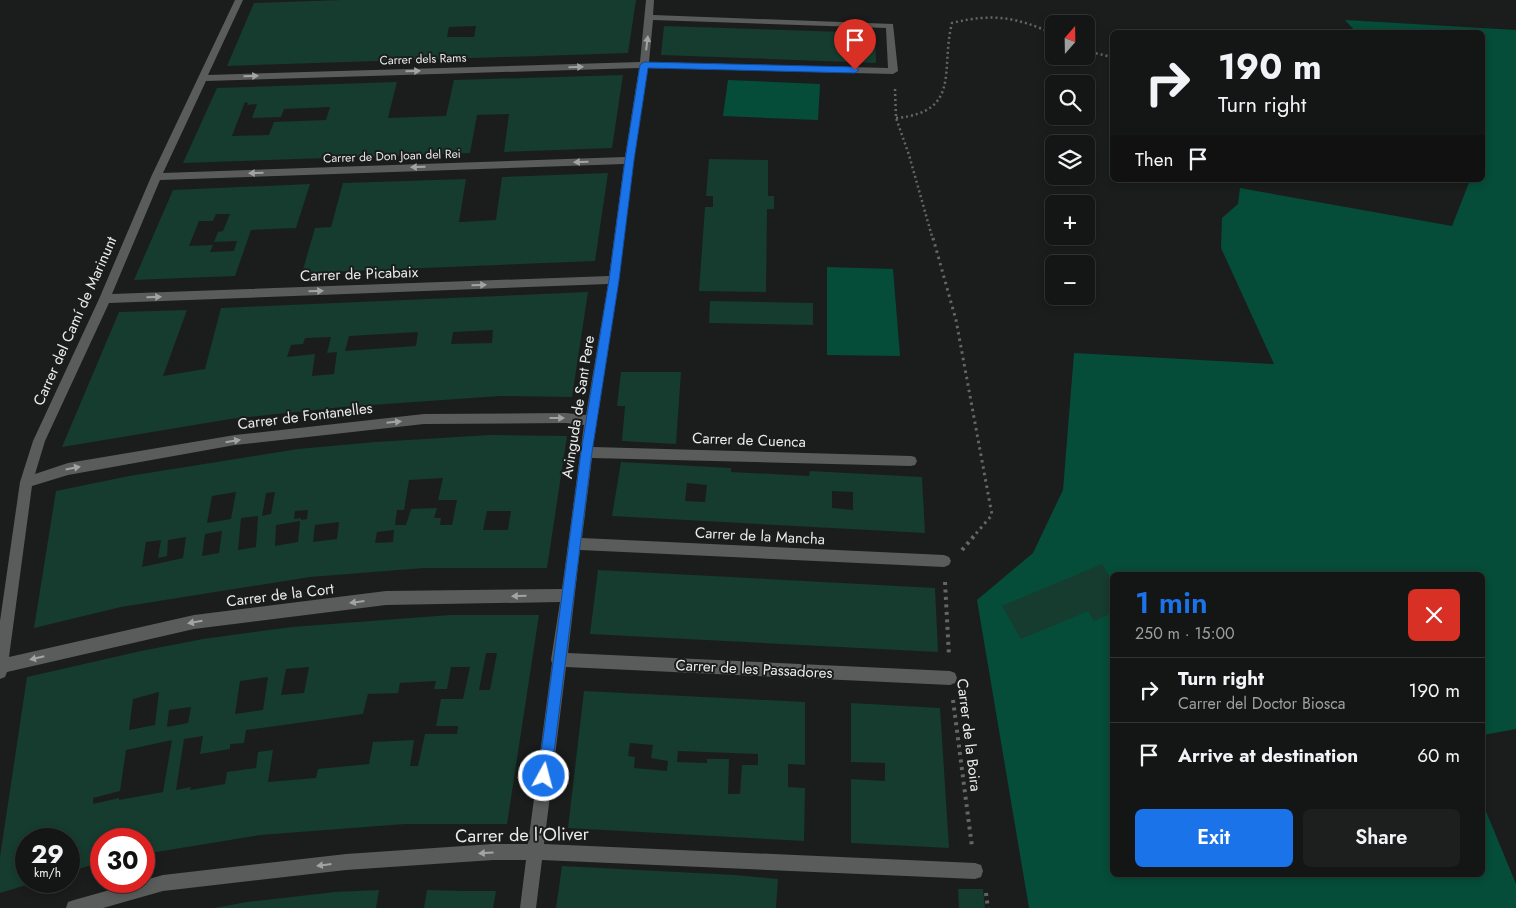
<!DOCTYPE html>
<meta charset="utf-8">
<style>
:root{--surface:#141615;--page:#1d1f1e;--text:#f1f3f6;--muted:#9d9fa0;--line:#333534;--accent:#1a73e8}
body{margin:0;font-family:Jost,sans-serif;background:var(--page);color:var(--text);height:100vh;display:flex;flex-direction:column;font-size:19px;white-space:nowrap}
*{box-sizing:border-box;margin:0}
p{font-size:16px;color:var(--muted)}
.icon{flex:none;width:28px;height:28px;fill:none;stroke:currentColor;stroke-width:2;stroke-linecap:round;stroke-linejoin:round}
.map{position:relative;flex:1;overflow:hidden}
.details{position:absolute;left:1110px;top:572px;width:375px;height:305px;display:flex;flex-direction:column;background:var(--surface);border-radius:8px;box-shadow:0 2px 8px #0003,0 0 0 1px var(--line)}
.details>*{flex:none}
.hud{position:absolute;left:1110px;top:30px;width:375px;height:152px;border-radius:8px;box-shadow:0 2px 8px #0003,0 0 0 1px var(--line);background:#141615;color:var(--text);overflow:hidden}
.needle{width:32px;rotate:20deg}
.fabs{position:absolute;left:1045px;top:15px;display:grid;gap:10px}
.fabs a{display:grid;place-items:center;width:50px;height:50px;border-radius:8px;background:var(--surface);box-shadow:0 2px 8px #0003,0 0 0 1px var(--line);font-size:25px}
.speed{position:absolute;left:15px;top:828px;display:flex;gap:10px;font-size:25px;font-weight:700;text-align:center}
.speed>*{display:grid;place-content:center;width:65px;height:65px;border-radius:50%;background:var(--surface);box-shadow:0 2px 8px #0003,0 0 0 1px var(--line);line-height:1}
.speed small{font-size:12px;font-weight:400}
.speed .limit{border:8px solid #d22;background:#fff;color:#111}
.pin{position:absolute;display:grid;place-items:center;width:42px;height:42px;color:#fff;margin:-51px -21px;border-radius:50% 50% 50% 0;rotate:-45deg;box-shadow:0 0 5px #0007}
.pin .icon{rotate:45deg}
.me{position:absolute;width:55px;margin:-28px;rotate:7deg;stroke-linejoin:round;filter:drop-shadow(0 0 4px #0008)}
.turn{display:flex;align-items:center;gap:18px;height:105px;padding:0 25px;font-size:22px}
.turn .icon{width:65px;height:65px;stroke-width:2.5}
.turn b{display:block;font-size:35px;line-height:42px}
.then{display:flex;align-items:center;height:48px;padding:0 25px;background:#0003;gap:10px;font-size:19px}
.round{display:grid;place-items:center;flex:none;width:52px;height:52px;border-radius:8px;background:var(--page)}
.headline{display:flex;align-items:center;justify-content:space-between;height:85px;padding:0 25px}
h1{font-size:30px;font-weight:600;line-height:38px;color:var(--accent)}
.cta{display:flex;gap:10px;margin-top:auto;padding:10px 25px}
.cta a{flex:1;height:58px;border-radius:8px;background:var(--accent);color:#fff;font-size:20px;font-weight:600;line-height:58px;text-align:center}
.cta a+a{background:var(--page);color:var(--text)}
ul{padding:0;list-style:none}
li{display:flex;align-items:center;gap:15px;height:65px;padding:0 25px;border-top:1px solid var(--line)}
li div{flex:1}
li b{display:block;font-size:19px}
li em{font-style:normal}
.map>svg:first-child{display:block}
.green{fill:#054d39}
.building{fill:#153c2e;fill-rule:evenodd}
.lines{fill:none;stroke-linecap:round;stroke-linejoin:round}
.path-far2{stroke:#636665;stroke-width:2.5;stroke-dasharray:2 3;stroke-linecap:butt}
.path-far1{stroke:#636665;stroke-width:3;stroke-dasharray:2.5 4;stroke-linecap:butt}
.path{stroke:#636665;stroke-width:4;stroke-dasharray:3 4.5;stroke-linecap:butt}
.street{fill:#5a5c5b;fill-rule:evenodd}
.oneway{fill:#a2a4a3}
.route{fill:#1a73e8;stroke:#114b97}
.labels{text-anchor:middle;dominant-baseline:central;stroke-width:4;stroke-linejoin:round;paint-order:stroke}
.far-street-label{font-size:12px;fill:#e9eceb;stroke:#1a1d1c}
.street-label{font-size:15px;fill:#e9eceb;stroke:#1a1d1c}
.near-street-label{font-size:18px;fill:#e9eceb;stroke:#1a1d1c}
</style>
<div class="map">
<svg width="1516" height="908" viewBox="0 0 1516 908">
<rect width="100%" height="100%" fill="#1a1d1c"/>
<!-- green -->
<g class="green">
<path d="M1345,20L1516,30V729L1483,735L1482,575H1112V875H1482L1483,804L1516,884V908H1029L977,600L1033,553L1063,490L1074,353L1274,364L1221,248L1222,218L1238,204L1240,188L1452,226L1470,180H1482V32H1356Z"/>
<path d="M728,80L820,84L818,120L723,116Z"/>
<path d="M827,267L893,269L900,356L827,355Z"/>
</g>
<!-- building -->
<g class="building">
<path d="M341,0H636L628,53L227,66L254,3ZM476,26L474,37H447L449,27Z"/>
<path d="M664,26L875,33L876,63L661,55Z"/>
<path d="M623,75L612,148L504,152L509,114L477,115L470,153L183,163L217,88L397,82L388,118L444,116H446L454,80ZM245,102L248,103L247,105L257,104L252,118L281,117L284,109L330,107L326,120L274,122L269,135L232,136Z"/>
<path d="M709,159L768,160V196H774V209H767L766,292L699,291L705,207H713V196H706Z"/>
<path d="M608,173L595,261L302,273L315,228L331,227L343,183L466,179L459,222H462L496,220L502,177Z"/>
<path d="M310,184L296,228L251,230L235,276L134,280L173,190ZM216,214H230L223,231L218,232L214,242L237,241L234,251L210,252L213,245L189,246L199,221H213Z"/>
<path d="M588,292L572,397L500,396L343,407L230,419L62,447L119,312L187,310L163,376L205,369L221,308ZM493,330L492,343L451,344L453,332ZM418,332L416,346L345,351L349,336ZM331,337L327,353L337,352L334,374L312,376L315,354L287,357L291,345L303,344L305,338Z"/>
<path d="M710,301L813,303V325L709,323Z"/>
<path d="M621,372H681L676,444L622,441L625,406H617Z"/>
<path d="M490,435L567,436L547,568H424L310,577L121,607L34,628L56,491L129,476L298,449L375,442ZM443,478L438,500H457L452,525H440L441,518H434L437,508L411,509L406,525H395L397,510H404L409,480ZM236,492L231,519L207,523L212,496ZM275,492L271,514L262,516L266,493ZM308,510L307,519L301,520V518L294,519L295,511ZM487,511H511L508,530H483ZM258,516L256,547L238,550L241,518ZM300,521L298,542L275,546L276,525ZM339,522L337,539L313,542L315,525ZM394,530L393,542L375,543L377,532ZM222,531L219,553L202,556L205,534ZM186,537L183,558L142,567L146,542L161,540L158,558L167,556L168,540Z"/>
<path d="M621,462L731,468V472L809,476L810,471L922,477L925,533L612,516ZM687,483L707,485L705,502L685,501ZM832,491L853,492V510L832,508Z"/>
<path d="M1102,564L1112,580V613L1094,621L1088,611L1021,639L1002,606Z"/>
<path d="M598,570L935,588L938,652L590,634Z"/>
<path d="M450,615H539L507,824H405L260,835L144,854V839H101V862L69,872V839H26V881L36,882L0,893V857L27,677L141,651L203,639L292,627ZM486,653H497L490,690H479ZM309,667L304,693L281,695L286,669ZM451,667H470L463,699H441L436,726H458L457,734H425L418,766H410L414,740L373,742L369,764L318,769L316,778L268,782L273,750L258,752L256,768L227,772L225,784L190,790L191,787L176,790L184,739L203,736L200,754L230,749V744L244,743L246,730L363,714L368,694L398,693L400,683L436,681L434,689H447ZM268,677L263,710L235,714L240,681ZM159,692L155,725L129,730L133,699ZM191,707L188,723L167,727L169,710ZM172,740L163,792L119,800V798L93,804V798L120,791L126,750Z"/>
<path d="M584,691L805,702V765L788,764V787L805,788L804,841L568,828ZM630,743L653,745L651,758L668,761L667,771L634,768L635,757L628,756ZM678,751L758,754V765H742L740,794H728L729,759H707V763L677,762Z"/>
<path d="M851,703L940,708L949,848L851,843V779L885,781V763L851,762Z"/>
<path d="M562,866L735,875L778,879L776,908H556Z"/>
<path d="M958,889H983L985,908H959Z"/>
<path d="M379,890L376,908H214L247,902L335,892Z"/>
<path d="M427,890L463,891H496L493,908H424Z"/>
</g>
<g class="lines">
<!-- path-far2 -->
<g class="path-far2">
<path d="M1086,51L1112,57"/>
<path d="M895,89L896,118L909,155L933,240"/>
<path d="M896,118C962,112 940,70 952,23C993,13 1016,17 1054,34"/>
</g>
<!-- path-far1 -->
<path class="path-far1" d="M933,238L956,320L992,515L973,537"/>
<!-- path -->
<g class="path">
<path d="M962,550L974,536"/>
<path d="M945,582L949,656"/>
<path d="M953,700L972,847"/>
<path d="M986,893L988,908"/>
</g>
<!-- street -->
<path class="street" d="M235,0H243L208,75L640,62L646,0H654L653,15L893,24L898,71L893,74L648,68L634,160L619,280L593,447L911,456L915,457L917,461L915,465L911,466L592,458L582,538L944,555L949,557L951,561L949,565L944,567L580,550L568,653L950,671L955,673L957,678L955,683L950,685L566,667L544,844L975,863L981,865L983,871L981,877L975,879L542,860L536,908H520L526,860H493L346,870L163,891L103,908H66L68,902L74,900L163,875L346,854L493,844H528L552,663L551,660L560,602L386,605L194,629L7,672L5,677L0,679V621L20,482L33,441L99,299L151,177ZM653,20L886,28L888,68L649,62ZM639,68L625,157L163,173L206,81ZM624,164L609,276L112,294L160,180ZM608,284L586,415L566,413L424,414L235,435L68,463L35,474L45,441L109,303ZM566,423L584,425L562,589L386,591L194,615L9,657L32,486L68,475L235,445L424,424Z"/>
</g>
<!-- one-way arrows -->
<defs><path id="oneway-solid" d="M-6-.8H1V-3.2L6.5 0L1 3.2V.8H-6Z" transform="scale(1.25)"/></defs>
<g class="oneway">
<use href="#oneway-solid" transform="translate(647 43) rotate(-83)"/>
<use href="#oneway-solid" transform="translate(576 67) rotate(-2)"/>
<use href="#oneway-solid" transform="translate(413 71) rotate(-2)"/>
<use href="#oneway-solid" transform="translate(251 76) rotate(-2)"/>
<use href="#oneway-solid" transform="translate(581 162) rotate(178)"/>
<use href="#oneway-solid" transform="translate(418 167) rotate(178)"/>
<use href="#oneway-solid" transform="translate(256 173) rotate(178)"/>
<use href="#oneway-solid" transform="translate(479 285) rotate(-2)"/>
<use href="#oneway-solid" transform="translate(316 291) rotate(-2)"/>
<use href="#oneway-solid" transform="translate(154 297) rotate(-2)"/>
<use href="#oneway-solid" transform="translate(557 418)"/>
<use href="#oneway-solid" transform="translate(394 422) rotate(-6)"/>
<use href="#oneway-solid" transform="translate(233 441) rotate(-9)"/>
<use href="#oneway-solid" transform="translate(73 468) rotate(-11)"/>
<use href="#oneway-solid" transform="translate(519 596) rotate(179)"/>
<use href="#oneway-solid" transform="translate(357 602) rotate(173)"/>
<use href="#oneway-solid" transform="translate(195 622) rotate(170)"/>
<use href="#oneway-solid" transform="translate(37 658) rotate(167)"/>
<use href="#oneway-solid" transform="translate(486 853) rotate(177)"/>
<use href="#oneway-solid" transform="translate(324 865) rotate(173)"/>
</g>
<!-- route -->
<path class="route" d="M644,62L855,67L859,70L855,73L648,68L634,160L619,280L592,452L551,776L549,781L544,783L540,781L538,776L581,452L609,280L625,160L640,65Z"/>
<g class="labels">
<!-- far-street labels -->
<g class="far-street-label">
<text transform="translate(423 59) rotate(-2)">Carrer dels Rams</text>
<text transform="translate(392 156) rotate(-2)">Carrer de Don Joan del Rei</text>
</g>
<!-- street labels -->
<g class="street-label">
<text transform="translate(359 274) rotate(-2)">Carrer de Picabaix</text>
<text transform="translate(75 321) rotate(-66)">Carrer del Camí de Marinunt</text>
<text transform="translate(578 407) rotate(-81)">Avinguda de Sant Pere</text>
<text transform="translate(305 416) rotate(-7)">Carrer de Fontanelles</text>
<text transform="translate(749 440) rotate(2)">Carrer de Cuenca</text>
<text transform="translate(760 536) rotate(3)">Carrer de la Mancha</text>
<text transform="translate(280 595) rotate(-7)">Carrer de la Cort</text>
<text transform="translate(754 669) rotate(3)">Carrer de les Passadores</text>
<text transform="translate(969 735) rotate(83)">Carrer de la Boira</text>
</g>
<!-- near-street labels -->
<g class="near-street-label">
<text transform="translate(522 835) rotate(-1)">Carrer de l'Oliver</text>
</g>
</g>
</svg>
<div class="fabs">
<a><svg class="needle" viewBox="-14 -14 28 28"><path d="M0-13l5 13h-10z" fill="#e53935"/><path d="M0 13l5-13h-10z" fill="#9d9fa0"/></svg></a>
<a><svg class="icon" aria-label="search" viewBox="0 0 24 24"><circle cx="10" cy="10" r="6"/><path d="M15 15l6 6"/></svg></a>
<a><svg class="icon" aria-label="layers" viewBox="0 0 24 24"><path d="M12 4l9 5-9 5-9-5zM3 14l9 5 9-5"/></svg></a>
<a>+</a>
<a>−</a>
</div>
<div class="speed"><div>29<small>km/h</small></div><div class="limit">30</div></div>
<div class="pin" style="left:855px;top:70px;background:#d93025"><svg class="icon" aria-label="arrive" viewBox="0 0 24 24"><path d="M6 21V4h12l-3 4 3 4H6"/></svg></div>
<svg class="me" style="left:544px;top:776px" viewBox="-20 -20 40 40"><circle r="17" fill="#1a73e8" stroke="#fff" stroke-width="3"/><path d="M0-11L8 9 0 5-8 9z" fill="#fff"/></svg>
<div class="hud">
<div class="turn"><svg class="icon" aria-label="right" viewBox="0 0 24 24"><path d="M7 20v-9h11M14 6l5 5-5 5"/></svg><div><b>190 m</b>Turn right</div></div>
<div class="then">Then<svg class="icon" aria-label="arrive" viewBox="0 0 24 24"><path d="M6 21V4h12l-3 4 3 4H6"/></svg></div>
</div>
<section class="details">
<div class="headline"><div><h1>1 min</h1><p>250 m · 15:00</p></div><a class="round" style="background:#d93025;color:#fff"><svg class="icon" aria-label="close" viewBox="0 0 24 24"><path d="M6 6l12 12M18 6L6 18"/></svg></a></div>
<ul>
<li><svg class="icon" aria-label="right" viewBox="0 0 24 24"><path d="M7 20v-9h11M14 6l5 5-5 5"/></svg><div><b>Turn right</b><p>Carrer del Doctor Biosca</p></div><em>190 m</em></li>
<li><svg class="icon" aria-label="arrive" viewBox="0 0 24 24"><path d="M6 21V4h12l-3 4 3 4H6"/></svg><div><b>Arrive at destination</b></div><em>60 m</em></li>
</ul>
<div class="cta"><a>Exit</a><a>Share</a></div>
</section>
</div>
